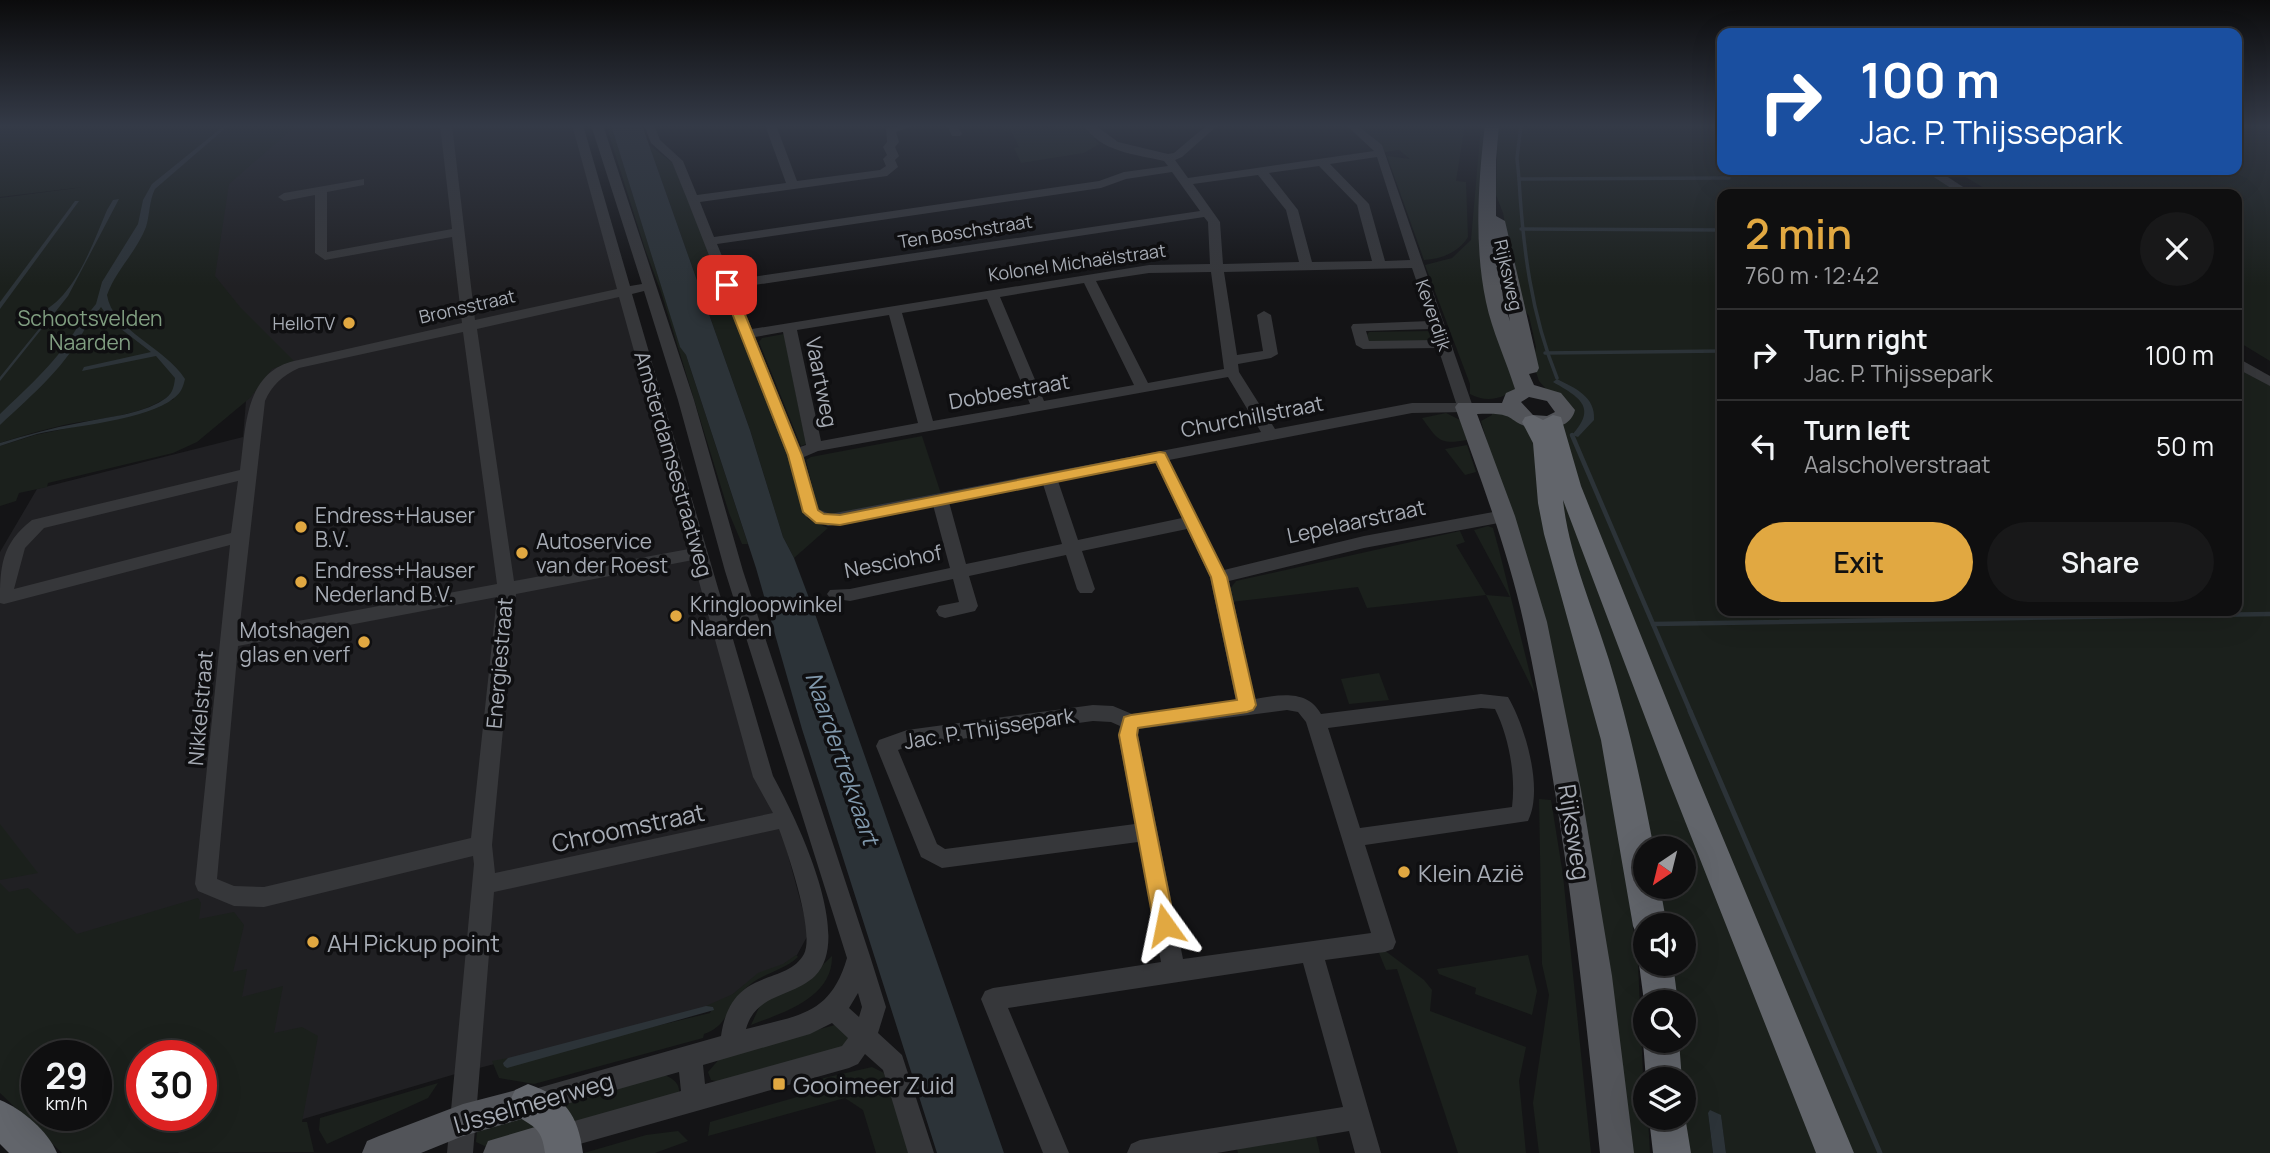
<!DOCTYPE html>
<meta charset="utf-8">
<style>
:root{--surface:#0f0f10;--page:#181819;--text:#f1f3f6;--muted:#9b9c9f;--line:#2f2f30;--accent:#e1a841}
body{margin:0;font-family:Manrope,sans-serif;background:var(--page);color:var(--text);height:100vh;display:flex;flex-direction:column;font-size:26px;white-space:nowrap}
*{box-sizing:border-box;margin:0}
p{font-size:23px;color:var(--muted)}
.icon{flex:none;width:38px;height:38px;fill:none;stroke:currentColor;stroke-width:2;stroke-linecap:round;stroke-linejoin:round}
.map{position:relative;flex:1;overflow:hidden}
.side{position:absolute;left:1717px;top:189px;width:525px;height:427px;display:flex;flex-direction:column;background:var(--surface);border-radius:14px;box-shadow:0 7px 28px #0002,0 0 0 2px var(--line)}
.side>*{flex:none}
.top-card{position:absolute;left:1717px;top:28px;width:525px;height:147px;border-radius:14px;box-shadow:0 7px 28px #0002,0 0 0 2px var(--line);background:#1a4fa0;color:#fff;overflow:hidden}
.needle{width:46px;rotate:215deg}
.tools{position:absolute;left:1633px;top:836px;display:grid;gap:14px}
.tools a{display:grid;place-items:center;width:63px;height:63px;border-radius:50%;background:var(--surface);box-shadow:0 7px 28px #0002,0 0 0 2px var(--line);font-size:35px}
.speed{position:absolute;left:21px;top:1040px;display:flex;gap:14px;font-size:35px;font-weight:700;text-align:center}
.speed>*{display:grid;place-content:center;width:91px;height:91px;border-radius:50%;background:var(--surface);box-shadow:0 7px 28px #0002,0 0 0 2px var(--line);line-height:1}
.speed small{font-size:18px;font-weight:400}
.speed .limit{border:10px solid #d22;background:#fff;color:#111}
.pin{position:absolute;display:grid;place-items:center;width:60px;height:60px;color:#fff;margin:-30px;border-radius:14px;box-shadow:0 4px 10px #0006}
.me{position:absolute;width:77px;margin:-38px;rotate:348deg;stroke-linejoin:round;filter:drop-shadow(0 0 5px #0008)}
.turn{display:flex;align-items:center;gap:24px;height:147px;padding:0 28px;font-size:32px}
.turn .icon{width:91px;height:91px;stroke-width:2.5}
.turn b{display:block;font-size:49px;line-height:60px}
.round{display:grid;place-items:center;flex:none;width:74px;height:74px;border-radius:37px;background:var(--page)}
.overview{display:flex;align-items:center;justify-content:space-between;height:119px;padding:0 28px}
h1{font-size:42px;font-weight:600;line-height:52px;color:var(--accent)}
.action{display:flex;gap:14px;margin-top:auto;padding:14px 28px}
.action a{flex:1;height:80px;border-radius:42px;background:var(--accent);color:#111;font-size:28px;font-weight:600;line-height:80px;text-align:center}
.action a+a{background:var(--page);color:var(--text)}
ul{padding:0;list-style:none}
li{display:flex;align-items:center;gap:21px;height:91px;padding:0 28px;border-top:2px solid var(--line)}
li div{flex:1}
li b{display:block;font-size:26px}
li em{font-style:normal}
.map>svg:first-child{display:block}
.built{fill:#202023;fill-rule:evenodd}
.green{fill:#1b201c;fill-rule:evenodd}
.water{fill:#2c3338}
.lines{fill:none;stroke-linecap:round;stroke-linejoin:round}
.stream-far2{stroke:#2c3338;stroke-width:3.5}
.stream-far1{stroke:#2c3338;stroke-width:4.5}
.stream{stroke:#2c3338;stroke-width:5}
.minor{fill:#36373a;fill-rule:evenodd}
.major{fill:#525459;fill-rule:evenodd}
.highway{fill:#62656b;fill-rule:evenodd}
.route{fill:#e1a841;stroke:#926d2a;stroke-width:2}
.poi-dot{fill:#e1a841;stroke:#0f0f11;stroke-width:2.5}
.labels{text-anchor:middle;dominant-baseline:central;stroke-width:7;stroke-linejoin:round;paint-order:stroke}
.far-street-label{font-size:18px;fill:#a7acb5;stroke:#0f0f11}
.far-poi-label{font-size:18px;fill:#a7acb5;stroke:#0f0f11;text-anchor:end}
.park-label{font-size:21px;fill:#809e81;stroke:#0f0f11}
.street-label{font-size:21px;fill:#a7acb5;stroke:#0f0f11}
.poi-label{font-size:21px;fill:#a7acb5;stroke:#0f0f11;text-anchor:start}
.water-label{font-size:23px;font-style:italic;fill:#8199ad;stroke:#0f0f11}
.near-street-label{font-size:24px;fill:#a7acb5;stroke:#0f0f11}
.near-poi-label{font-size:24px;fill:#a7acb5;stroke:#0f0f11;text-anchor:start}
</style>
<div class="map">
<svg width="2270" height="1153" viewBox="0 0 2270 1153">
<rect width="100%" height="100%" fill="#141416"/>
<!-- built -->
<path class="built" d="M287,125H572L696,566L780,825L809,933L797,955L780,967L755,977L718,1006L452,1075L188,1153H179L96,1074V1055L0,983V552L37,489L243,437L246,401L209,274L229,179ZM142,1055H201V1115H142Z"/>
<!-- green -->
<g class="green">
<path d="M0,125H297L229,184L215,276L240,307L294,361L272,369L250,398L197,442L173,453L48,483L47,487L19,493L16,501L0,506V446L35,435L135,414L174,399L170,395C142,417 98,418 64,425C42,430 21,436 0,443V198L84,187L0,197Z"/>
<path d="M606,125H611L680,346L686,355L748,544H742L729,513L661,292L645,249Z"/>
<path d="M1002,125H1019L1023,130L1084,125L1099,144L1084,153L1021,163L1014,148L1019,147L1011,130L1005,131Z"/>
<path d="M1355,125H1465L1456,181L1466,182L1468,237C1459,252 1442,259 1424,260L1387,156L1410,159L1399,150L1385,152Z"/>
<path d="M1481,125H1489L1484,195L1519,386C1505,398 1488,404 1470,394V384L1425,265L1452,258L1471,240Z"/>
<path d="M1498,125H1722V170H1924L1963,194H1722V611H2236L2237,364L2270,385V1153H1843L1558,439L1564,422L1546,389L1539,381L1533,363L1536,347L1529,316L1519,302L1503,213L1496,195Z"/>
<path d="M2237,125H2270V361L2237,341L2236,194H1994L1954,170H2236Z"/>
<path d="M649,145L673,163L791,455L804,511L808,519L828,528L794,558L783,537L750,430Z"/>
<path d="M1430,331L1434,343H1376L1369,341L1367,335L1369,332Z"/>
<path d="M784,334L806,444L801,446L759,342L762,338Z"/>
<path d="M1492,412H1503L1532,426L1615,801L1638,963L1645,1118H1648L1650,1153H1628L1497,477L1481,421L1492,415Z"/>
<path d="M1446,413L1460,420L1467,440C1439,445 1438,440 1422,418Z"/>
<path d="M1543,428L1817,1153H1726L1721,1116L1708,1113L1713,1153H1684V1080H1676L1672,1041H1684V1003H1667L1662,964H1684V926H1656L1649,887H1684V849H1645L1561,528Z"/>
<path d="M922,436L942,497L832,517L818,510L806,460L811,457Z"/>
<path d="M1467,445L1476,472L1465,475L1445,449Z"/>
<path d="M1488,526L1493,528L1499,550L1535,694L1486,595L1367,608L1358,587L1231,602L1230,589L1236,581L1460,531L1465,542L1456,545L1486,595L1510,597L1474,530Z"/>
<path d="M1379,673L1389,700L1349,704L1341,679Z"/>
<path d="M1539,799L1551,800L1563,875L1591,1153H1539L1533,1103L1549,995L1542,964Z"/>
<path d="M0,824L38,873L0,880Z"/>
<path d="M0,883L9,892L28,888L77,934L198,898L201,903L199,919L234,912L244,925L233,972L247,969L242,997L283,986L274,1033L302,1027L318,1036L302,1122H307L314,1152L62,1153L0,1093ZM37,1055H96V1115H37ZM142,1055H201V1115H142Z"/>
<path d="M1384,950L1424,980L1432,990L1430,1011L1526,1047L1519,1081L1526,1153H1458L1397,969L1386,970L1379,953Z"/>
<path d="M796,955L798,957C783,971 763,973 747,987C729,1002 729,1026 704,1034L703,1038L534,1084L499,1078L492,1061L508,1058L503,1063L710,1013L713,1007L706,1006L733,994L758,973L783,964Z"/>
<path d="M1528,955L1537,991L1532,1015L1475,994L1476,988L1439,974L1437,969Z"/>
<path d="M832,956C833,998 782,1013 751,1025L763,999L805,982Z"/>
<path d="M835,1025L850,1033L846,1048L727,1083L711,1080L708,1072L721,1057L730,1053Z"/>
<path d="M872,1067L884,1073L910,1153H876L863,1110L845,1098L708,1136L710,1122L804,1095L805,1090L824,1078Z"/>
<path d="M659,1072C671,1078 681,1081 679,1096L567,1128L549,1104Z"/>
<path d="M438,1083L428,1098L327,1144L319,1130L320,1118Z"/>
<path d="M525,1111L550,1133L491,1149L476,1142L477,1132Z"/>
<path d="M678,1131L688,1141L655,1153H584L646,1135Z"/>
<path d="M1316,1136L1320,1153H1238L1237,1149Z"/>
</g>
<!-- water -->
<g class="water">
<path d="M225,125H229L155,189C149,201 150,214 146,227C137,251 116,270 107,295C112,330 166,348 185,379C183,387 181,393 174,398C148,420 72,426 37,434C24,438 12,442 0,446V443C26,435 52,428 79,423C105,417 140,415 163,400C172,395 174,388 175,378L156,356L82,371L84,367L151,352L112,322L101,307L92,319L83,320L96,304L102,282L138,224L143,200L152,184Z"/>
<path d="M611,125H642L750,430L783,537L794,558L815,614L1004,1153H937L802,729L756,568L686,355L680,347Z"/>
<path d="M119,199L68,296L0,381V377L51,314L50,311L42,312C76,294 92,245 107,210L113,200Z"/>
<path d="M75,201H79L0,309V302Z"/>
<path d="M79,324H87C69,364 32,395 0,425V414C28,387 60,359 79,324Z"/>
<path d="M1557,379C1575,388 1596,397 1594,420L1578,437L1572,435C1598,407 1579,397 1553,382Z"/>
<path d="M706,1006L713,1007L714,1010L507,1068L504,1066L503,1063L508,1058Z"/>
<path d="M1710,1110L1721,1115L1726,1153H1713L1708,1113Z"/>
</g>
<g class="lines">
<!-- stream-far2 -->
<g class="stream-far2">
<path d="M1521,125L1517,158L1519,179L1729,178"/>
<path d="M1519,179C1523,248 1531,314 1557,378"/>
<path d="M1521,229L1722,230"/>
<path d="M1545,353L1722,351"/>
</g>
<!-- stream-far1 -->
<g class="stream-far1">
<path d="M1572,435L1653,624L2270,614"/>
<path d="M1653,624L1691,713"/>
</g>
<!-- stream -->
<path class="stream" d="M1690,711L1880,1153"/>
<!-- minor -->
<g class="minor">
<path d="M440,125H452L475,320L617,289L572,125H583L630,286L642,284L591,125H603L694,400L743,571L870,956L886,1007L878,1033L902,1055L934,1153H908L883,1070L865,1054L858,1064L849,1068L562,1149L553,1145L549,1136L553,1127L681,1091L679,1072L531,1114L522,1111L519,1102L522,1093L531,1090L721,1036C731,965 786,987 804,954C815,933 788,853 779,829L494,892L473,1153H447L474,864L473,856L264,907L234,906L198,891L195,884L230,545L4,604L0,603C0,567 1,544 32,520L240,470C246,428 244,373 294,361L462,323L452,237L325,260L315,253V195L284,201L278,197L284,193L364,179V185L327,192V252L452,229ZM644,291L678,400L725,571L847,958C830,1016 798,1015 746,1029C756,993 792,998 815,976C855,937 795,816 773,776L632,294ZM619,297L689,549L514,581L477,329ZM463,332L497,584L239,632L265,401C272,385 282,376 299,368ZM238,481L231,533L14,589L25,548L44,528ZM693,560L753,777L773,813L495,873L492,845L516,594ZM497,597L471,838L264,887L234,886L217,879L238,646ZM858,993L862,1007L859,1017L849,1008ZM832,1023L848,1038L842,1046L705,1084L703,1065L810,1034Z"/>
<path d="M644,125H654L660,140L683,161L697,195L786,183L765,125H776L797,181L880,170L886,166L883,159L887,155L883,147L887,142L886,128L914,125L896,132L899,142L895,147L899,156L895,160L898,167L887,176L700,202L714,237L1099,181L1124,172L1168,166L1164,161C1135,154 1100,152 1084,125H1095L1118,142L1168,154L1174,153L1207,125H1218L1182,157L1175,160L1188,178L1374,151L1346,125H1357L1382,145L1473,407L1465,412L1412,413L1169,460L1224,570L1364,536L1504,510L1512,516L1504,522L1364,548L1229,581L1255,699C1279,695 1307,689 1321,714L1481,694L1508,697C1525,726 1544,789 1528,821L1365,845L1396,942L1393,949L1385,952L1325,960L1381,1153H1355L1349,1131L1217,1153H1127L1131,1144L1140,1140L1343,1107L1303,963L1008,1008L1069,1153H1043L981,999L985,991L993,988L1161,962L1138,842L942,868L921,857L876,746L879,740L907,730L1093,705L1113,706L1132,714L1236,701L1210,577L1187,529L1082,551L1095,589L1092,593H1080L1077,589L1066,555L969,576L978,606L975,611L945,618L939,616L936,611L939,606L959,602L953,579L850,601L830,598L827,594L830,590L850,589L950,568L933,505L828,526L805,516L787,455L687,199L672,162L651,143ZM1377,157L1410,260L1385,261L1369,204L1330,164ZM1319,166L1357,205L1372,261L1312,262L1298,210L1269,173ZM1172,172L1200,211L732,280L717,244L1101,188L1126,179ZM1258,175L1286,210L1299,262L1223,264L1220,222L1193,184ZM1204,217L1208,222L1210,264L1149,265L752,329L735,288ZM1412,268L1430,321L1353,324L1351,327L1356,345L1363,349L1438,348L1456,403H1412L1275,429L1239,372L1238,364L1271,358L1278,354L1271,315L1264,311L1257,315L1263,351L1237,355L1224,272ZM1211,272L1224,369L1148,383L1096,281L1149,273ZM1084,283L1134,385L1044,401L1000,297ZM987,299L1030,404L933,421L902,313ZM889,315L918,423L821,441L797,330ZM1432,329L1436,340L1369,341L1366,331ZM783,332L806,445L800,447L755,337ZM1228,377L1261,432L830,514L818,509L804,457L818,451ZM1155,462L1182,518L1078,540L1058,481ZM1043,484L1062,544L966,564L949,502ZM1481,708L1495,709C1509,737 1516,776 1512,807L1360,828L1328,728ZM1287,710L1298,712L1306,722L1371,933L1183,959L1138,735L1139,729ZM1093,721L1111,722L1120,726L1118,735L1135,824L945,849L937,844L898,750L909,746Z"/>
<path d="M947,125H957L962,134L960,136H952Z"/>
<path d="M1923,170H1937L1974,194H1960Z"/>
<path d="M2236,357L2270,376V386L2236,368Z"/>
</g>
<!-- major -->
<g class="major">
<path d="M1485,125H1499L1496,160V216L1505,221L1539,368L1537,372L1529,374L1534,385L1561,393L1575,410C1570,432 1537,432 1520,424C1515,422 1511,417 1506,416C1498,413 1486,414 1477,414L1515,516L1547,622L1581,790L1612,976L1634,1153H1600C1582,976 1561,798 1524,624C1508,550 1480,478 1455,407L1458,403H1502L1506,393L1515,389C1506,360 1492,331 1486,302C1474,246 1478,182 1485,125ZM1497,259L1510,321L1504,303ZM1529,397L1547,401L1555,412L1547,416L1533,415L1521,402Z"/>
<path d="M528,1087L539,1092L544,1103L539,1114L463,1136L421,1153H362L367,1141L379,1136L463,1104Z"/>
<path d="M562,1119L574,1124L579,1136L574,1148L560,1153H483L488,1141Z"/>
</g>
<!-- highway -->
<g class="highway">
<path d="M1533,415L1543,420L1553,415L1561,417L1581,486L1698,778L1854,1153H1816L1668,778L1563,500C1569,555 1593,608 1609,660C1628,722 1642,785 1654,849H1645V887H1660L1667,926H1645V939L1638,937L1633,926L1601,740L1544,534L1538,503L1533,443L1522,422L1525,417Z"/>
<path d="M1645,952V964H1673L1678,1003H1645V1009L1639,964Z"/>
<path d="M1645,1036V1041H1679L1682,1080H1646L1643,1041Z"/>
<path d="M528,1084C565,1097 578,1114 583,1153H545C541,1116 520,1129 509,1103L515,1090Z"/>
<path d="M0,1100C22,1109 48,1131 57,1153H9L0,1144Z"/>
<path d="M1684,1110L1691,1153H1653L1649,1118H1684Z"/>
</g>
</g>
<!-- sky -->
<linearGradient id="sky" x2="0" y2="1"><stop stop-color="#0b0b0c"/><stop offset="0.44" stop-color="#343a47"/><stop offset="1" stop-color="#343a47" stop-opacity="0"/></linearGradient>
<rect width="2270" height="286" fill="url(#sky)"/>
<!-- route -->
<path class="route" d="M727,281L733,285L802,455L818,510L824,514L840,515L1160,452L1165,453L1227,577L1256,705L1253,710L1247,712L1138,728L1137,735L1175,925L1172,932L1165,934L1157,932L1154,925L1119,735L1124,717L1131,715L1237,700L1211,577L1156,462L840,525L816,523L803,512L788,455L721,285Z"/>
<!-- markers -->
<g class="poi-dot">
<circle cx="349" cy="323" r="7"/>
<circle cx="301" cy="527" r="7"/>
<circle cx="522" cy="553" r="7"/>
<circle cx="301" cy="582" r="7"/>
<circle cx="676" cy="616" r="7"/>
<circle cx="364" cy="642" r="7"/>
<circle cx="1404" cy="872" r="7"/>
<circle cx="313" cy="942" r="7"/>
<rect x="772" y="1077" width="14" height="14" rx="3.5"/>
</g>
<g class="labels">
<!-- far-street labels -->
<g class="far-street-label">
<text transform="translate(965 231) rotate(-9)">Ten Boschstraat</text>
<text transform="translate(1077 262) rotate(-8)">Kolonel Michaëlstraat</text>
<text transform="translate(1509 275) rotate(77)">Rijksweg</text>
<text transform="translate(467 306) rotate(-13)">Bronsstraat</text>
<text transform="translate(1434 315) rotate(71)">Keverdijk</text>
</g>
<!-- far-poi labels -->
<g class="far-poi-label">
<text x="335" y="323">HelloTV</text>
</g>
<!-- park labels -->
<g class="park-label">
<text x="90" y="318">Schootsvelden<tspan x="90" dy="24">Naarden</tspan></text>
</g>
<!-- street labels -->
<g class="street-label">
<text transform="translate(822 382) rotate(79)">Vaartweg</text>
<text transform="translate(1009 391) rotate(-10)">Dobbestraat</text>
<text transform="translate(1252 416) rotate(-11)">Churchillstraat</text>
<text transform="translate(674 464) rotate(74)">Amsterdamsestraatweg</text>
<text transform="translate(1356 521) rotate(-12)">Lepelaarstraat</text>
<text transform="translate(893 561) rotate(-11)">Nesciohof</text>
<text transform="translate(499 663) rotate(-85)">Energiestraat</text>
<text transform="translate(200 708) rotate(-85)">Nikkelstraat</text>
<text transform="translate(989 728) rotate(-9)">Jac. P. Thijssepark</text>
</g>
<!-- poi labels -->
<g class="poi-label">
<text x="315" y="515">Endress+Hauser<tspan x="315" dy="24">B.V.</tspan></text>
<text x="536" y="541">Autoservice<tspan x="536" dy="24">van der Roest</tspan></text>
<text x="315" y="570">Endress+Hauser<tspan x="315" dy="24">Nederland B.V.</tspan></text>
<text x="690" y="604">Kringloopwinkel<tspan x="690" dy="24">Naarden</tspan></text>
<text x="350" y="630" text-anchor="end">Motshagen<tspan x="350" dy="24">glas en verf</tspan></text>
</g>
<!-- water labels -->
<g class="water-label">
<text transform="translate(843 758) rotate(71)">Naardertrekvaart</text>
</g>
<!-- near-street labels -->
<g class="near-street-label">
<text transform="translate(628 827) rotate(-12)">Chroomstraat</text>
<text transform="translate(1575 832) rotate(81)">Rijksweg</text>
<text transform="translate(533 1102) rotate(-16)">IJsselmeerweg</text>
</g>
<!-- near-poi labels -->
<g class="near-poi-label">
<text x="1418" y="872">Klein Azië</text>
<text x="327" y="942">AH Pickup point</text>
<text x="793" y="1084">Gooimeer Zuid</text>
</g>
</g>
</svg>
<div class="tools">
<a><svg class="needle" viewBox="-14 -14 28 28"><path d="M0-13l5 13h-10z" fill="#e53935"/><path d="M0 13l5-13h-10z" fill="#9b9c9f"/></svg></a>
<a><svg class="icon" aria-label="sound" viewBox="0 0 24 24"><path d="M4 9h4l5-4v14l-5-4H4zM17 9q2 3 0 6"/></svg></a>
<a><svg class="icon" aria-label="search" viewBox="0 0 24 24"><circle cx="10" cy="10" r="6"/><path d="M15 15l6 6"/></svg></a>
<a><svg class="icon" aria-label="layers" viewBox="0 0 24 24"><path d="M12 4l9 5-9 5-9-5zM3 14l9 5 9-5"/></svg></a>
</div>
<div class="speed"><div>29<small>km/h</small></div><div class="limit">30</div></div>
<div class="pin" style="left:727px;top:285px;background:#d93025"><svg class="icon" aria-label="arrive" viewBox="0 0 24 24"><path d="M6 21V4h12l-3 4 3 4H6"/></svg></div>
<svg class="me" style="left:1165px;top:925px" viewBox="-20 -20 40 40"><path d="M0-17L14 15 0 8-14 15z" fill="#e1a841" stroke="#fff" stroke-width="4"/></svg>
<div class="top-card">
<div class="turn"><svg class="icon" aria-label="right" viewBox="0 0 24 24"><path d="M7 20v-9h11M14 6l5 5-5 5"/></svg><div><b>100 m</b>Jac. P. Thijssepark</div></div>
</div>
<section class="side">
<div class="overview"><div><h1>2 min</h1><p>760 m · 12:42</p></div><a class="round"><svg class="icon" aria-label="close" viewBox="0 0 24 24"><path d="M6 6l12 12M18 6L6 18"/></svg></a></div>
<ul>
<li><svg class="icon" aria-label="right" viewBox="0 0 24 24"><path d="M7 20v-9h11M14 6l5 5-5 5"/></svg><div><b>Turn right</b><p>Jac. P. Thijssepark</p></div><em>100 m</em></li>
<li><svg class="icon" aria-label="left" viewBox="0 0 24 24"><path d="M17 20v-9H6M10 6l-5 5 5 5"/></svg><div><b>Turn left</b><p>Aalscholverstraat</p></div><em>50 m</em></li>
</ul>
<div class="action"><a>Exit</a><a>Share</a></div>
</section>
</div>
